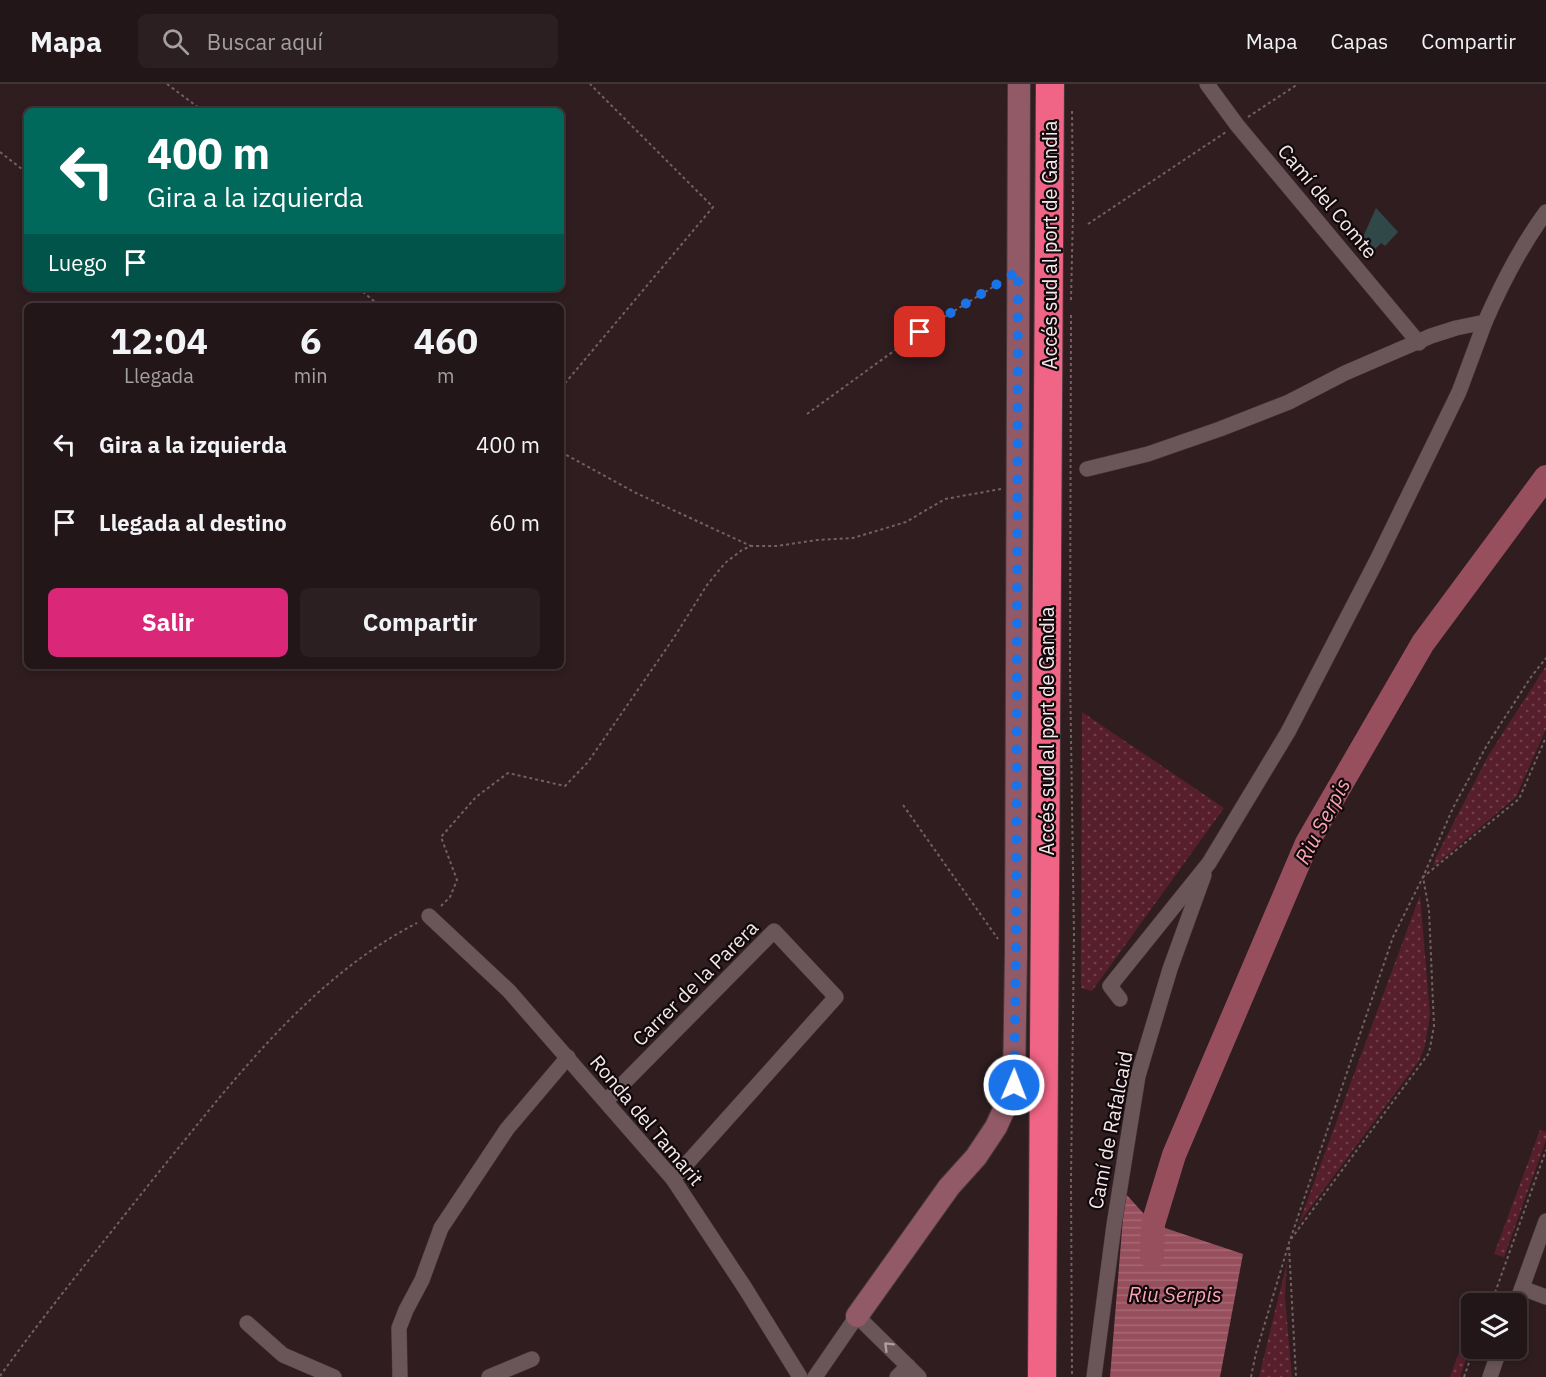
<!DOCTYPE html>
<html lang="es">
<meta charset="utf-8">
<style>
:root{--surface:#231618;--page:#2b1f21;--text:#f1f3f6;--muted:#a39fa2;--line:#403537;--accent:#db2777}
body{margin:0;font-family:"IBM Plex Sans",sans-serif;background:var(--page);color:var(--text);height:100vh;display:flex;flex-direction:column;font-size:22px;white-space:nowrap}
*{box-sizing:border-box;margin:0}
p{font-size:20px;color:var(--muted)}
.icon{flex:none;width:33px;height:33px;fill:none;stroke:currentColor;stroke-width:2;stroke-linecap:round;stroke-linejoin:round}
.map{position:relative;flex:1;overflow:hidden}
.sheet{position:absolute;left:24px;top:219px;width:540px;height:366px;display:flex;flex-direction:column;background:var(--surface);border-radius:9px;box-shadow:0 3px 9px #0003,0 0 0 2px var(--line)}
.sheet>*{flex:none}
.top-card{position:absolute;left:24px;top:24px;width:540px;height:183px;border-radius:9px;box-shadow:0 3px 9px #0003,0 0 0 2px var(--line);background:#00695c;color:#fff;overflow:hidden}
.fabs{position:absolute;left:1461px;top:1209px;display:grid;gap:12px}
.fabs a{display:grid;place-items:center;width:66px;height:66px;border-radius:9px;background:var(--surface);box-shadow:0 3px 9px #0003,0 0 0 2px var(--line);font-size:30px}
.pin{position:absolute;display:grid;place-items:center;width:51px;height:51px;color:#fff;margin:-26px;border-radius:12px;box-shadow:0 3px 9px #0006}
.me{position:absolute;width:66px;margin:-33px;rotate:1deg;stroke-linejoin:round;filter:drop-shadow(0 0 4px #0008)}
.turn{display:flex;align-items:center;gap:21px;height:126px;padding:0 24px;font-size:27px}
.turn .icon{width:78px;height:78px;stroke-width:2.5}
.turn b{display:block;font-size:42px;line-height:51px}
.then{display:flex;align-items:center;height:57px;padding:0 24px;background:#0003;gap:12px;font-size:22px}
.eta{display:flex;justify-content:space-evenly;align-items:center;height:102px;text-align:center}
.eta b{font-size:36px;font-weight:700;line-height:42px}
.primary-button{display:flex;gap:12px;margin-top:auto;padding:12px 24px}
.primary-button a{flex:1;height:69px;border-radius:9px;background:var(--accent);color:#fff;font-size:24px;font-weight:700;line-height:69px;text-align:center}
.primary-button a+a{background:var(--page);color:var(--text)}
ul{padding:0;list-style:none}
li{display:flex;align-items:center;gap:18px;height:78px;padding:0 24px}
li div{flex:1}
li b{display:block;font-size:22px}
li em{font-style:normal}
header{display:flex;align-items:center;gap:36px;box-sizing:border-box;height:84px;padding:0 30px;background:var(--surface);border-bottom:2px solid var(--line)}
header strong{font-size:28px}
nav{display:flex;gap:33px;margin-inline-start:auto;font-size:21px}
.search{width:420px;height:54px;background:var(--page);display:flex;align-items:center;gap:15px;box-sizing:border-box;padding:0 21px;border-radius:9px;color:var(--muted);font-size:22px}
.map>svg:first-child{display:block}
.garden{fill:url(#garden-dots)}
.water{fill:url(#water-rules)}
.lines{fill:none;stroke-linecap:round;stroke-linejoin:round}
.river{stroke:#974f5d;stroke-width:24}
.building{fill:#314848}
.street-casing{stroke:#47383b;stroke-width:16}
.secondary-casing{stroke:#47383b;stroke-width:24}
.highway-casing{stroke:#47383b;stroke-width:30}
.path{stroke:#726164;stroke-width:2;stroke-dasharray:3 3;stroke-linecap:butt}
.street{stroke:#6a5558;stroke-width:15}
.secondary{stroke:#925a66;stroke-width:22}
.highway{stroke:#f06485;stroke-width:28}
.oneway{stroke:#b09ea1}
.route{stroke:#1a73e8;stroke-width:10;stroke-dasharray:0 18}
.labels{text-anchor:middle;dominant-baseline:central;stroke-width:4.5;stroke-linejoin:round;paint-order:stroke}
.street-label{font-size:20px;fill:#f5e8ea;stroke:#11090b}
.water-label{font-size:21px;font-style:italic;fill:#fba6b5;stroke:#11090b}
</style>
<header>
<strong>Mapa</strong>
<div class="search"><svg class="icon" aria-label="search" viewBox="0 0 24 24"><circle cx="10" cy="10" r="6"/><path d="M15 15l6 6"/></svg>Buscar aquí</div>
<nav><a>Mapa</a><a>Capas</a><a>Compartir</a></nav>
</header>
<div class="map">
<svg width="1546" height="1293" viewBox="0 0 1546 1293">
<defs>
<pattern id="garden-dots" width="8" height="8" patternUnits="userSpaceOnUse" patternTransform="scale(1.5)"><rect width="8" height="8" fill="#571f2c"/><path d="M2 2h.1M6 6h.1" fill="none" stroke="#70404b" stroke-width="1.8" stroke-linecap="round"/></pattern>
<pattern id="water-rules" width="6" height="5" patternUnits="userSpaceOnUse" patternTransform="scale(1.5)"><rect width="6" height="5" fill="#974f5d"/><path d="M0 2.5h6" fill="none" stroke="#a66874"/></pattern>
</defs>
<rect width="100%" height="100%" fill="#2f1d20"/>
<!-- garden -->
<g class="garden">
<path d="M1546,582V645L1516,713L1433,783L1436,773L1488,672Z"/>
<path d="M1082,628L1224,724L1092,907L1081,904Z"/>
<path d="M1420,811L1430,931L1425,962L1419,977L1299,1139Z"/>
<path d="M1540,1046L1546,1048V1056L1504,1173L1494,1170Z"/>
<path d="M1287,1178L1285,1214L1292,1293H1259Z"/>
<path d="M1471,1235V1261L1460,1293H1450Z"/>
</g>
<!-- water -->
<path class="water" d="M1125,1109L1153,1140L1243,1170L1220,1293H1110Z"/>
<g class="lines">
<!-- river -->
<path class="river" d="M1152,1173L1153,1140L1174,1071L1307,759L1423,559L1546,393"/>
</g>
<!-- building -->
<path class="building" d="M1376,124L1398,148L1385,162L1381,159L1375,165L1363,153Z"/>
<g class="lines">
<defs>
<g id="street">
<path d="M1207,0L1237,41L1419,259"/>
<path d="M1087,385L1148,370L1220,345L1289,318L1345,289L1431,252L1456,244L1485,238C1502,199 1521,162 1546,128"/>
<path d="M429,832L509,907L673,1095L745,1204L800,1293"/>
<path d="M1120,915L1110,902L1209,779L1288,648L1377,476L1459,308L1485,238"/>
<path d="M606,1017L774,847L836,913L673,1095"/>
<path d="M1522,1204L1546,1213"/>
<path d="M1516,1220L1546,1137"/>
<path d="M247,1239L283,1271L334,1293"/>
<path d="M400,1293L399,1244L406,1226L422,1196L441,1144L507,1045L568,973"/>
<path d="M489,1293L532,1275"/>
<path d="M815,1293L857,1232L919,1293"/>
<path d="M897,1293L908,1282"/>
<path d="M1094,1293L1114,1141L1138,992L1170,885L1204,791"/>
<path d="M1490,1293L1500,1264"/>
</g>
<path id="secondary" d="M857,1232L949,1103L976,1073L996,1043L1006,1021L1014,1001L1016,869L1019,0"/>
<path id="highway" d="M1042,1293L1050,0"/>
</defs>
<!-- street casing -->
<use href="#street" class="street-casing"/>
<!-- secondary casing -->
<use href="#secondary" class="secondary-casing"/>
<!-- highway casing -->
<use href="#highway" class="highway-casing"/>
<!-- path -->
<g class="path">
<path d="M167,0L203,27"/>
<path d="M1248,33L1298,0"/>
<path d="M0,68L27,89"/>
<path d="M1088,140L1226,48"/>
<path d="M358,204L380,222"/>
<path d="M1071,216L1073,128L1072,24"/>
<path d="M1071,231L1070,587L1074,852L1071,1095L1072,1293"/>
<path d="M561,304L713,123L590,0"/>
<path d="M807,330L920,248L1001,198"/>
<path d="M561,368L636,409L751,462"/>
<path d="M903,721L998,855"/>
<path d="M441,822L450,813L457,796L441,753L476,713L508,689L565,702L588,678L673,555L707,501L725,479L742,466L751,462H777L817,456L853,454L906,438L945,415L1001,405"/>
<path d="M1291,1155L1429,969L1434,942L1429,826L1423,793L1519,715L1546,653"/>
<path d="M1289,1163L1296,1293"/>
<path d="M1491,1220L1546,1066"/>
<path d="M0,1292C49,1224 102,1160 154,1094C231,1000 307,896 417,839"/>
<path d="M1251,1293L1256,1269L1289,1159L1393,853L1423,793L1453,724L1487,661L1531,593L1546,574"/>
<path d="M1464,1293L1474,1264"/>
</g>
<!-- street -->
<use href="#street" class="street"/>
<!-- secondary -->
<use href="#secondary" class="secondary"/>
<!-- highway -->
<use href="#highway" class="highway"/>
</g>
<!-- one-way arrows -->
<defs><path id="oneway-chevron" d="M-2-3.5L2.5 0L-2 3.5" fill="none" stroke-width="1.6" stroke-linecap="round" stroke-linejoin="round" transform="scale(1.5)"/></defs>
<use class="oneway" href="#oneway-chevron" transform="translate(888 1262) rotate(-135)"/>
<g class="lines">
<!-- route -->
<path class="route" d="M920,248L1018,187L1016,869L1014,1001"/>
</g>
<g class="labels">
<!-- street labels -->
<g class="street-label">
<text transform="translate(1328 117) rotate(50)">Camí del Comte</text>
<text transform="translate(1049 161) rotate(-90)">Accés sud al port de Gandia</text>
<text transform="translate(1046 647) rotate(-90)">Accés sud al port de Gandia</text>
<text transform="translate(695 899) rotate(-45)">Carrer de la Parera</text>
<text transform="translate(647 1036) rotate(50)">Ronda del Tamarit</text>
<text transform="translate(1110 1046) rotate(-79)">Camí de Rafalcaid</text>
</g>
<!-- water labels -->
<g class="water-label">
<text transform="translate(1322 737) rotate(-62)">Riu Serpis</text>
<text x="1175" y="1210">Riu Serpis</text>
</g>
</g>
</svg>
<div class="fabs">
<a><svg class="icon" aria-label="layers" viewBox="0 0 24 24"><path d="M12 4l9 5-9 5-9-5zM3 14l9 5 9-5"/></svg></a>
</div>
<div class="pin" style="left:920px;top:248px;background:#d93025"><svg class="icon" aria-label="arrive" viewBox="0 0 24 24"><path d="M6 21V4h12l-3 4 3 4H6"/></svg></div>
<svg class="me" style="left:1014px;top:1001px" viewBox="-20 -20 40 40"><circle r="17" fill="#1a73e8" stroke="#fff" stroke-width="3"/><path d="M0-11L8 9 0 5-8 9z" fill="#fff"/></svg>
<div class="top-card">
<div class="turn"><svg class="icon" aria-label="left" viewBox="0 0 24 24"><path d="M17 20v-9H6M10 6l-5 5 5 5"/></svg><div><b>400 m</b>Gira a la izquierda</div></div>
<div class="then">Luego<svg class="icon" aria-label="arrive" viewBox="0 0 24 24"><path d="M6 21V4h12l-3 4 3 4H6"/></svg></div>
</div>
<section class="sheet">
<div class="eta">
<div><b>12:04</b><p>Llegada</p></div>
<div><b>6</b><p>min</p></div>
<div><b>460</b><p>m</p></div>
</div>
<ul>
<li><svg class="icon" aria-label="left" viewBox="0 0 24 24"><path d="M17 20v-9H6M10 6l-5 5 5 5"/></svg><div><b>Gira a la izquierda</b></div><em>400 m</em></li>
<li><svg class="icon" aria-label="arrive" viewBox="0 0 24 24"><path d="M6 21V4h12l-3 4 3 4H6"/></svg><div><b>Llegada al destino</b></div><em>60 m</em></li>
</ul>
<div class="primary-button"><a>Salir</a><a>Compartir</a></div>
</section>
</div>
